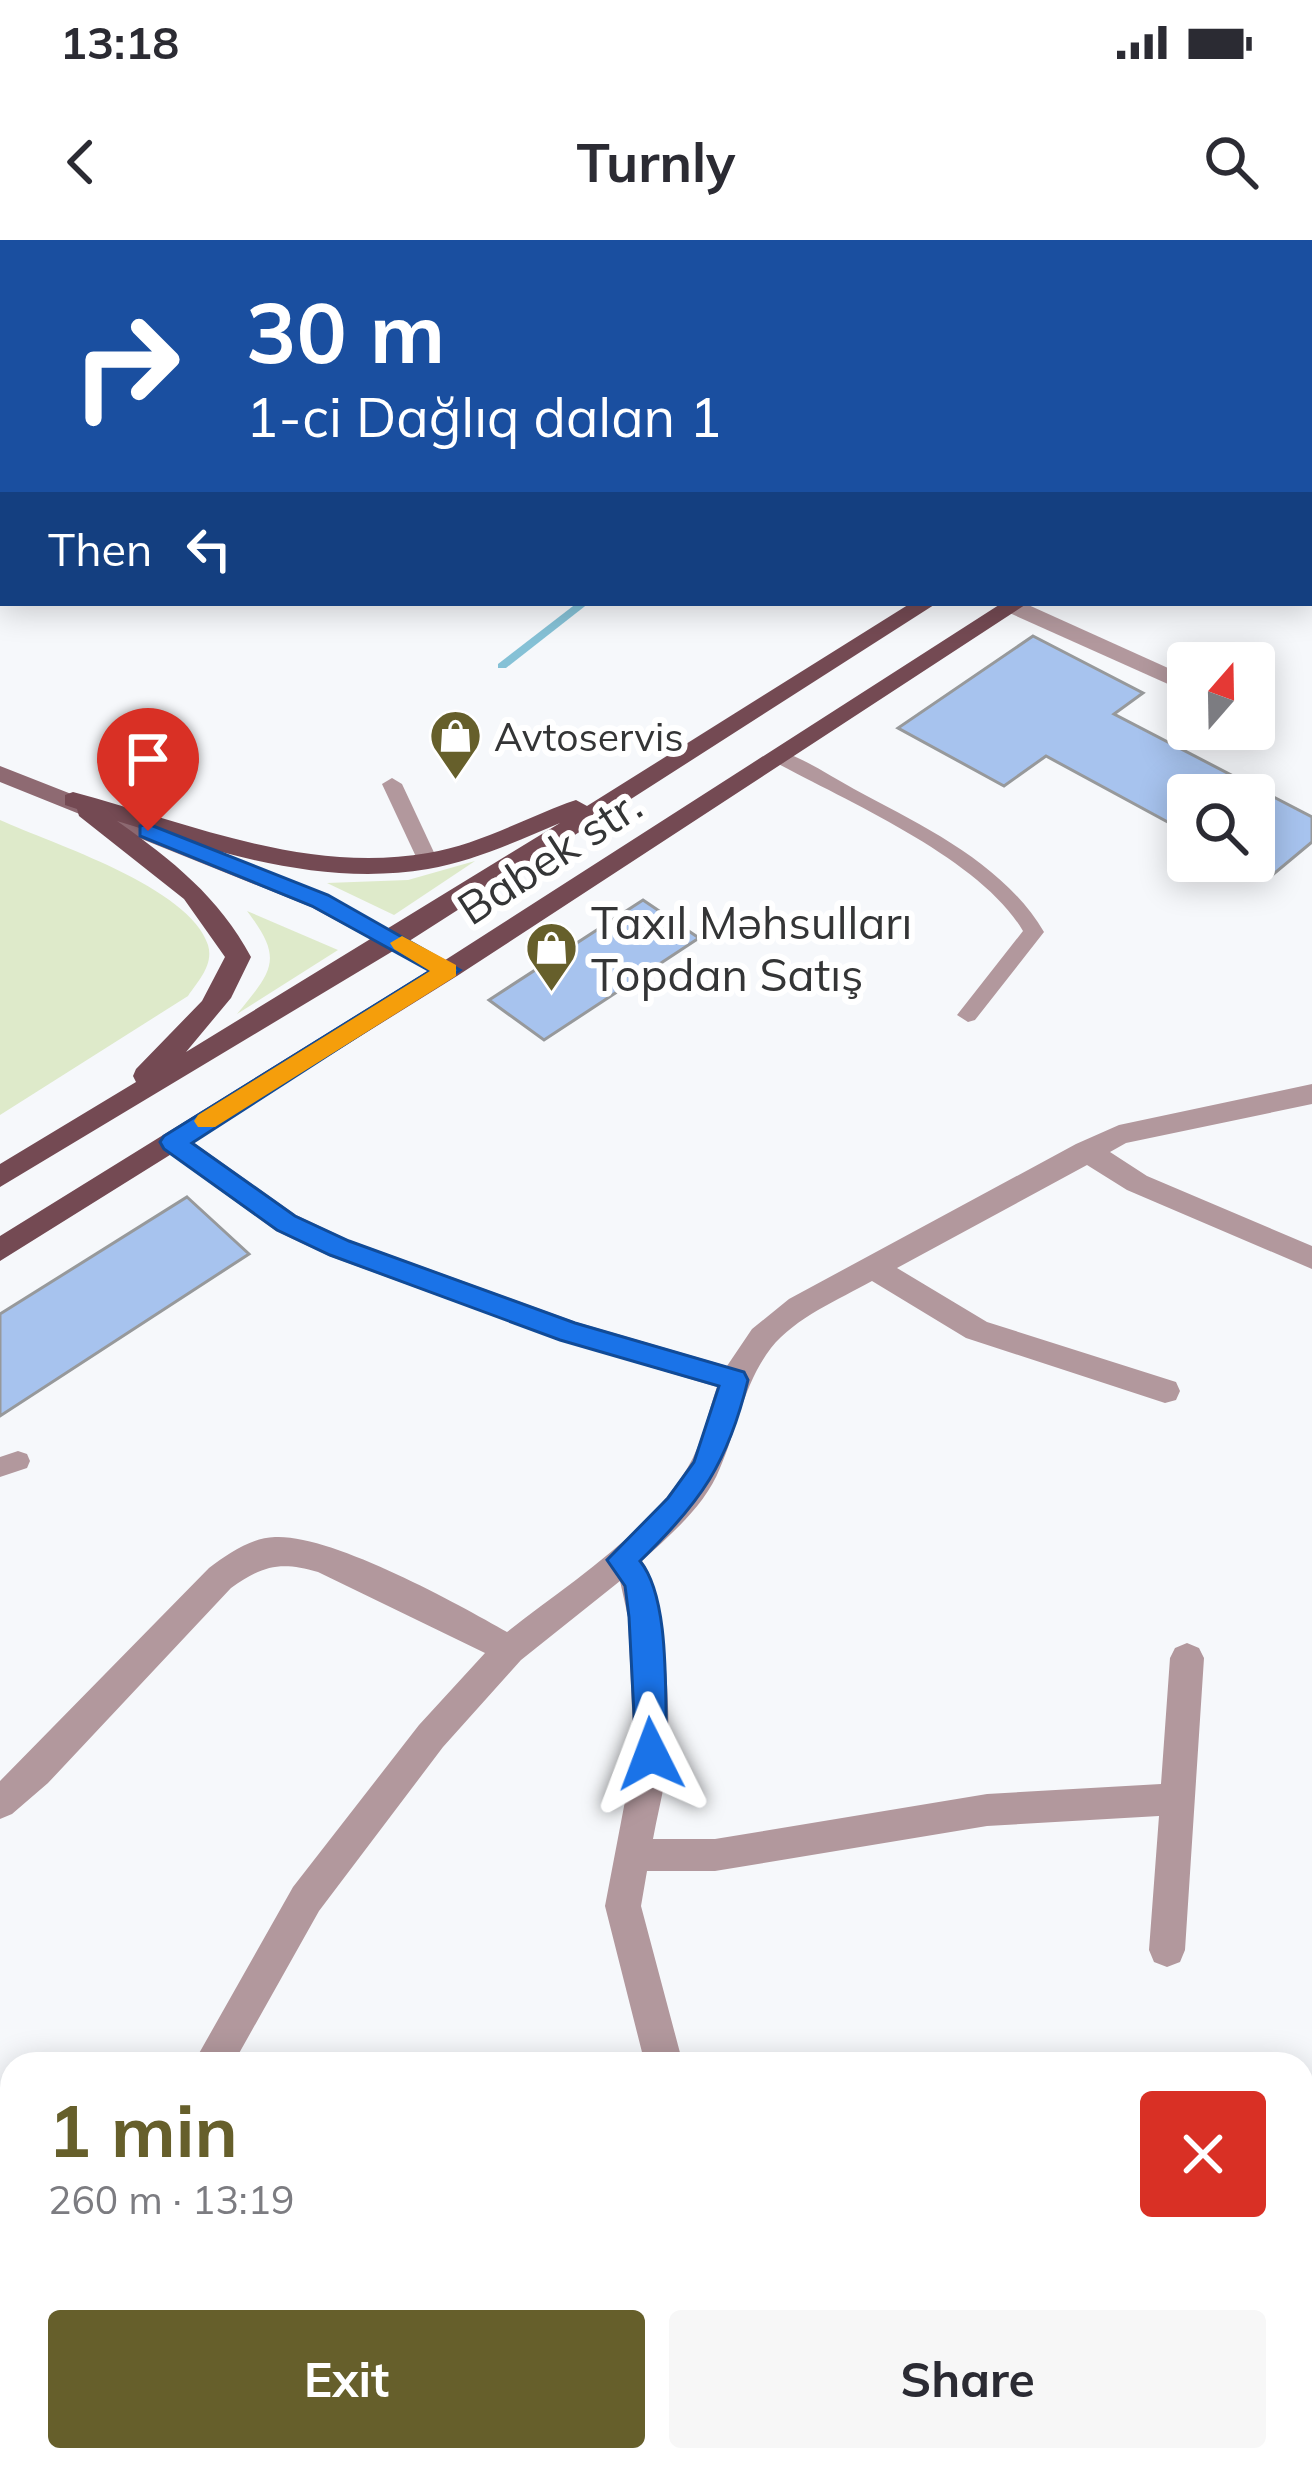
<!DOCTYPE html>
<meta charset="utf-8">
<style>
:root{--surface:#fff;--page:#f7f7f7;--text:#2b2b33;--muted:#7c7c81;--accent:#665f2b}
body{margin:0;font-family:Mulish,sans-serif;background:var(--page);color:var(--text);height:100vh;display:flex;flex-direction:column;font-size:45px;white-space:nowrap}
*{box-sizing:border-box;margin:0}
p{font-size:39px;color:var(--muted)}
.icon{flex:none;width:66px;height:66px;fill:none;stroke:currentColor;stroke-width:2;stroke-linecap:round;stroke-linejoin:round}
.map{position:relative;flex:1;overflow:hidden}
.details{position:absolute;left:0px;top:1812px;width:1314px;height:420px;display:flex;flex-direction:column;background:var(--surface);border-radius:36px 36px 0 0;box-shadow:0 6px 30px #0003}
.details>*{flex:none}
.hud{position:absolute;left:0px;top:0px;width:1314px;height:366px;box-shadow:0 6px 30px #0003;background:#1a4fa0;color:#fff;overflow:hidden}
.needle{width:78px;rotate:20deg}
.tools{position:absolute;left:1167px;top:402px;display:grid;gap:24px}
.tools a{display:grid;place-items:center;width:108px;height:108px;border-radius:12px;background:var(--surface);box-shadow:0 6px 30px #0003;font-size:60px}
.pin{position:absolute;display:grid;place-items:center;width:102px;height:102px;color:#fff;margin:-123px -51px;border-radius:50% 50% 50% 0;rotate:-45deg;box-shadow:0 0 12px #0007}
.pin .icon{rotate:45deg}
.me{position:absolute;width:132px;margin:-66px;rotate:357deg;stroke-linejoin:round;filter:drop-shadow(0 0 9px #0008)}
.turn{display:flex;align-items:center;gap:42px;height:252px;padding:0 48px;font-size:54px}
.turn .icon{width:156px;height:156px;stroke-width:2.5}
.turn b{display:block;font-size:84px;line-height:102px}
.then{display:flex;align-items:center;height:114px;padding:0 48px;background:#0003;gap:24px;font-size:45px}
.round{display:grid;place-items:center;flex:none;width:126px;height:126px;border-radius:12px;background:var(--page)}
.headline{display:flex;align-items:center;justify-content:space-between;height:204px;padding:0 48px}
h1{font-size:72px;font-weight:700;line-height:90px;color:var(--accent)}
.button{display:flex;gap:24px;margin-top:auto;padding:24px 48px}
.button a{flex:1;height:138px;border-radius:12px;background:var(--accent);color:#fff;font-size:48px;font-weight:700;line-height:138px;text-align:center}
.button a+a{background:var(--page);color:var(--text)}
.status{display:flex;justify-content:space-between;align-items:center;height:84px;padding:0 60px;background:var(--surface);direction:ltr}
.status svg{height:33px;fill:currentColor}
header{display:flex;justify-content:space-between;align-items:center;height:156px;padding:0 48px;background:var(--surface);font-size:54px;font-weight:700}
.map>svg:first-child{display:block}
.green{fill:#deeaca}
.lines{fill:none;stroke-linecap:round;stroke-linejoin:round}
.stream{fill:#85c1d6;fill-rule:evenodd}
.building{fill:#a7c3ee;stroke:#97999b;stroke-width:3}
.lane{fill:#b2989d;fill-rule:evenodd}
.street{fill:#b2989d;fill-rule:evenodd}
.secondary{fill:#8e6a72;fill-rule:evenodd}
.primary{fill:#744a53;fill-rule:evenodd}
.route{fill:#1a73e8;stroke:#114b97;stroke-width:3}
.slow{fill:#f59e0b}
.labels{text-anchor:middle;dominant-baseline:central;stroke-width:12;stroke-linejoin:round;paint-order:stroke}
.far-poi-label{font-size:39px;fill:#343536;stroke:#fff;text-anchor:start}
.street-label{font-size:45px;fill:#343536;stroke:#fff}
.poi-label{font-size:45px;fill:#343536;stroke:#fff;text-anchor:start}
</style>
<div class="status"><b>13:18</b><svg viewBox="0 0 49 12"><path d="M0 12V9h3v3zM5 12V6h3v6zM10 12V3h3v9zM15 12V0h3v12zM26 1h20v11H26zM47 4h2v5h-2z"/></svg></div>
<header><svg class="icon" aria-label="back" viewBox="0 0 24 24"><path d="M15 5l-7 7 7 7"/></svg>Turnly<svg class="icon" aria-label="search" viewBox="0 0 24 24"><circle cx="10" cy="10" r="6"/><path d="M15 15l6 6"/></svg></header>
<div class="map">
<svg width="1312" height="2232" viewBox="0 0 1312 2232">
<rect width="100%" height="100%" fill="#f6f8fb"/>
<!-- green -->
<g class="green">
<path d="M0,580C53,604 190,647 208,705C214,725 198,741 188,756L0,875Z"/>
<path d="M475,621L394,675L327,643L408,640Z"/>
<path d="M247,671L338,710L237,774C273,730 284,719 247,671Z"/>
<path d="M1237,2220L1260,2232H613V2220Z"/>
</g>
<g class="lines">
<!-- stream -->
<g class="stream">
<path d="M1266,0L1263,3H1252L1256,0Z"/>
<path d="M577,363H589L506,428H498V424Z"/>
</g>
</g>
<!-- building -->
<g class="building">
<path d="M1033,396L1143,453L1114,474L1312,577V602L1270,637L1239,621H1254V555H1188V593L1046,516L1004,546L898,488Z"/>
<path d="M643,660L699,698L544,800L489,760Z"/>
<path d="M187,957L249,1014L0,1176V1074Z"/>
</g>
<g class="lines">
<!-- lane -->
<g class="lane">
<path d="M780,511C806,519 830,536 854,549C923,586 1003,623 1044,692L975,780L968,782L957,775L1023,691C980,618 848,562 773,521V513Z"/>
<path d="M392,538L402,544L438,621L435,626H421L418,621L382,544Z"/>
<path d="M18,1211L27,1214L30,1221L27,1228L0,1237V1217Z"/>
</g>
<!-- street -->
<g class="street">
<rect x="1311" y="190" width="1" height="12"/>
<path d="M1004,363H1024L1188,437V453L1005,371Z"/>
<path d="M1312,844V864L1126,903L1110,912L1147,936L1312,1006V1029L1127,950L1087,925L897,1028L987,1082L1176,1142L1180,1151L1176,1160L1165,1163L966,1098L872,1041C838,1060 796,1077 771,1108C743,1145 738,1187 720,1228C705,1266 671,1294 642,1321C665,1349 671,1476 668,1515C666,1543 658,1571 653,1599H715L987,1554L1161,1544L1170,1418L1175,1408L1187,1403L1199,1408L1204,1418L1185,1710L1180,1722L1167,1727L1154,1722L1149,1710L1159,1576L987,1586L715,1631H647L641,1666L683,1824H645L605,1666L634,1514L628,1377L620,1341L521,1420L443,1507L319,1671L233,1824H193L293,1647L419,1485L485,1413L318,1332C281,1321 263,1325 231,1348L48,1543L12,1574L0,1579V1541L209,1328C228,1314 250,1298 275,1297C331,1294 457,1363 507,1392C569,1343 647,1295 688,1227C702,1204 708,1172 717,1147L559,1100L329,1016L276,991L163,909L159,902L163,895H183L296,975L349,1000L576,1082L727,1126L752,1089L789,1059L1076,904L1119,885Z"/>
<path d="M12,2101V2180L0,2185V2106Z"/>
<path d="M529,2220H571L569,2232H527Z"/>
</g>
<!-- secondary -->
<path class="secondary" d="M0,526L329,655L461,730L448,739L439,736L311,667L0,542Z"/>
<!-- primary -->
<g class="primary">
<path d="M1312,104V117H1311V104Z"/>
<path d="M1312,157V170H1311V157Z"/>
<path d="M911,363H937L403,705L0,947V924L136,842L133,836L136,829L202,761L225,717L184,659L79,576L77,569L65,565V555L73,552C189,583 305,634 428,613C476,605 522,580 567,563L576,560L587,566ZM117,581C217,612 322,647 428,629C474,621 517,601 560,583L186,812L231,758L251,717C219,657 172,620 117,581Z"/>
<path d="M1002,363H1028L457,736L0,1021V996L439,724Z"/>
</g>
</g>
<!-- route -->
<path class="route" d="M148,584L328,655L460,730L192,903L295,976L349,1001L575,1083L744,1132L748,1140C728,1223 701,1262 640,1321C672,1360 664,1463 667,1514L662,1524L651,1528L640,1524L636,1514L629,1377L625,1346L607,1320L668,1258L694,1222L719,1146L560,1100L330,1015L277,990L164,909L160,902L164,896L430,731L312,666L140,596V586Z"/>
<!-- slow -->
<path class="slow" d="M402,696L456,725V736L215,887H198L194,881L198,875L430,731L394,709L390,703Z"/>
<!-- icons -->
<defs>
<symbol id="shop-pin" viewBox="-11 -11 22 30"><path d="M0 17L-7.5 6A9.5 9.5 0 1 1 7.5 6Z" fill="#665f2b" stroke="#fff"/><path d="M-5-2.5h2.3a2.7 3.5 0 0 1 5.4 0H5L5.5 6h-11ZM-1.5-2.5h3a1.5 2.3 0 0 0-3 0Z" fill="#fff"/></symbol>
</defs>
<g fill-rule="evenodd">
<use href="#shop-pin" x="426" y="466" width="59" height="81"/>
<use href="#shop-pin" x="522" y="678" width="59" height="81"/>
</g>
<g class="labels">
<!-- far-poi labels -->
<g class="far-poi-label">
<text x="494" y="496">Avtoservis</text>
</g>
<!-- street labels -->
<g class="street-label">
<text transform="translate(549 616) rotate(-33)">Babek str.</text>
</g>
<!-- poi labels -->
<g class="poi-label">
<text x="591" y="682">Taxıl Məhsulları<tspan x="591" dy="52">Topdan Satış</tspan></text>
</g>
</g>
</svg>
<div class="tools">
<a><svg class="needle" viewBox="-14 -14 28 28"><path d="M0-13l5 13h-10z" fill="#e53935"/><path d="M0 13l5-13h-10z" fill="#7c7c81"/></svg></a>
<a><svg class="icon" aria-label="search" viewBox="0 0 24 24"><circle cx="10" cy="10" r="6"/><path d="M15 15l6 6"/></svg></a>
</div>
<div class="pin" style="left:148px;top:591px;background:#d93025"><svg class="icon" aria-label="arrive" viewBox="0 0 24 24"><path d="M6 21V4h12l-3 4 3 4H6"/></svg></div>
<svg class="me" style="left:651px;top:1514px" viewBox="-20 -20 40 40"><path d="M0-17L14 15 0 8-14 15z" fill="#1a73e8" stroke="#fff" stroke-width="4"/></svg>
<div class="hud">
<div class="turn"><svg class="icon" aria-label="right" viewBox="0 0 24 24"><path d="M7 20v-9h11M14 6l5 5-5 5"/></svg><div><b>30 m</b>1-ci Dağlıq dalan 1</div></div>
<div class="then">Then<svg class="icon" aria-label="left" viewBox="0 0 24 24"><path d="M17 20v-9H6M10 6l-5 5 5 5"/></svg></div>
</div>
<section class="details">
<div class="headline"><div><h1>1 min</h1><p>260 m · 13:19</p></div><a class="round" style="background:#d93025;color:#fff"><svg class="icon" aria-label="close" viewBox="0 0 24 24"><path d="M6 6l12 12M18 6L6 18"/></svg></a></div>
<div class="button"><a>Exit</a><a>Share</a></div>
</section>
</div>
